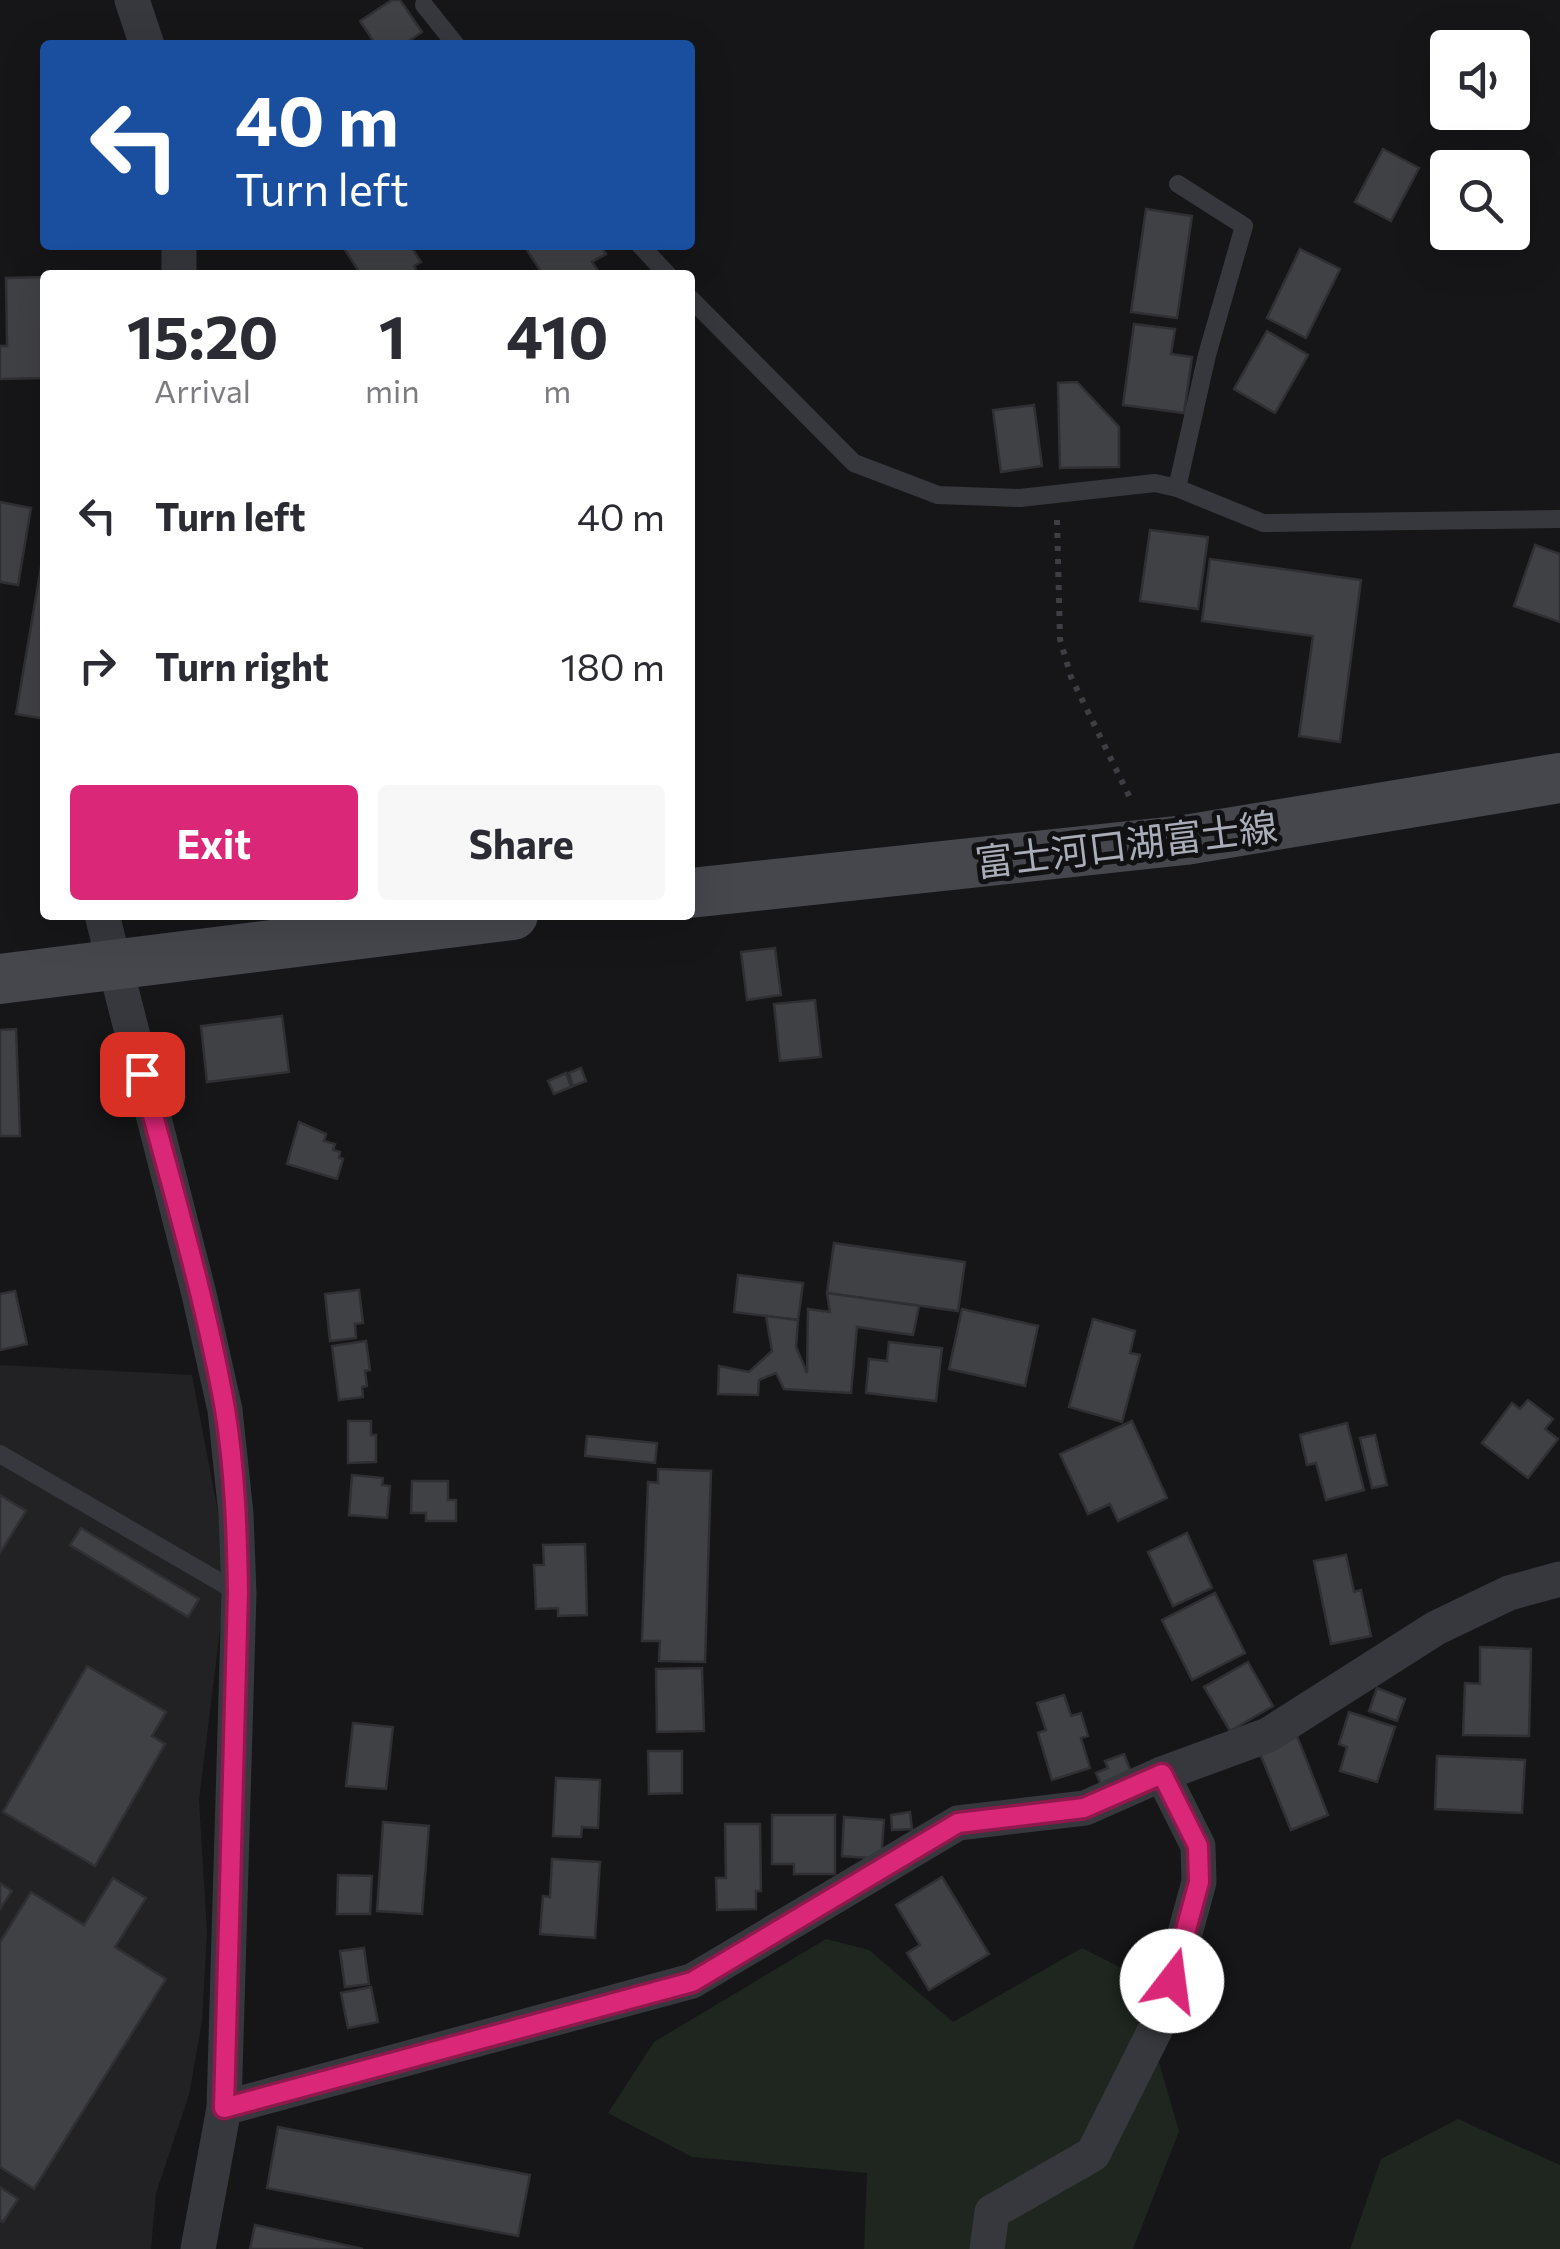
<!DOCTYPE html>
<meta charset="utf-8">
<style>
:root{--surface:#fff;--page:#f7f7f7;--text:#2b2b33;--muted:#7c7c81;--accent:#db2777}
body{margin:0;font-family:Commissioner,"Noto Sans JP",sans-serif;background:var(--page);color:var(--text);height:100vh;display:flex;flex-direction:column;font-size:38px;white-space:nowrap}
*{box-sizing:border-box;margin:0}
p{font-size:32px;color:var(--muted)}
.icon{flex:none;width:55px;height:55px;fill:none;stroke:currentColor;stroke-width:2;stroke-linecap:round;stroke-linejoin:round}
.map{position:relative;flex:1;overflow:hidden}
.sheet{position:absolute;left:40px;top:270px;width:655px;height:650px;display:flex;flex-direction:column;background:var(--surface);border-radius:10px;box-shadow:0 10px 40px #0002}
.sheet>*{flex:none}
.hud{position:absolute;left:40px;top:40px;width:655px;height:210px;border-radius:10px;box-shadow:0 10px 40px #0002;background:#1a4fa0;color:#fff;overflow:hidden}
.controls{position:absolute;left:1430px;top:30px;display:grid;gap:20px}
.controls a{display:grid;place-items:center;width:100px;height:100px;border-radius:10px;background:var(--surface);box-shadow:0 10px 40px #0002;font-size:50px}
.pin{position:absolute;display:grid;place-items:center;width:85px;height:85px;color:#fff;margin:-42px;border-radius:20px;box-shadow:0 5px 15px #0006}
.me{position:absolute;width:110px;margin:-55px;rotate:15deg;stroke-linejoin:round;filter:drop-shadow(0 0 8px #0008)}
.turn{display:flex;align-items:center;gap:35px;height:210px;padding:0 30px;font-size:45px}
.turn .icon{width:130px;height:130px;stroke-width:2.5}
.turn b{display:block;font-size:70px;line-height:85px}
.eta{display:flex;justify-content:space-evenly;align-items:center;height:170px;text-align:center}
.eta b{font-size:60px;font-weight:700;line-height:70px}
.primary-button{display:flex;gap:20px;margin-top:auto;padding:20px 30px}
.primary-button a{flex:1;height:115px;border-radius:10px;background:var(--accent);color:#fff;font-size:40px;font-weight:700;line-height:115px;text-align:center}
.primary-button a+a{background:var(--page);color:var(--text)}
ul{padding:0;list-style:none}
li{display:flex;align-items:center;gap:30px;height:150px;padding:0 30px}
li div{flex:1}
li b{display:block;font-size:38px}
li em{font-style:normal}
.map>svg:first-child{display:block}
.built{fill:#222225}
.green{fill:#1e261f}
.building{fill:#404145;stroke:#303034;stroke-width:2.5}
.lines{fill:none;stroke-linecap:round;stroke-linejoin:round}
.path{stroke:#3d3f44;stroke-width:6;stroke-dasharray:5 8;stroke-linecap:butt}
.service{stroke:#37383d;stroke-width:18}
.minor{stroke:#37383d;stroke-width:35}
.secondary{stroke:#45474d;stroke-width:50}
.route-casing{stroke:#8e194d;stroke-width:25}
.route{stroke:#db2777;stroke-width:18}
.labels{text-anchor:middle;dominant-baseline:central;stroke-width:10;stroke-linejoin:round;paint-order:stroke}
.street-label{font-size:38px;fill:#a8adb8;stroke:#111113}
</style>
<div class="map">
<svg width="1560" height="2249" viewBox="0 0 1560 2249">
<rect width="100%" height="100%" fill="#161618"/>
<!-- built -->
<path class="built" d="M0,1365L192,1375L228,1565L199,1800L207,1933L202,2021L189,2095L156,2193L151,2249H0Z"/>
<!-- green -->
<g class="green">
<path d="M826,1939L869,1950L953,2022L1082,1948L1133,1974L1179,2131L1133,2249H864L867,2173L692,2157L608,2113L654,2042Z"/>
<path d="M1458,2119L1560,2165V2249H1350L1381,2159Z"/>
</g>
<!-- building -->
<g class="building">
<path d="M392,0H400L422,32L403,45H376L360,21Z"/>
<path d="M1383,149L1419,168L1391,221L1355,202Z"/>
<path d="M1146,209L1192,216L1177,318L1131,312Z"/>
<path d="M342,245H410L421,262L414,266L419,275H361Z"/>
<path d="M529,245H600L606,254L592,262L601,275H543L525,247Z"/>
<path d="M1300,249L1340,269L1306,338L1267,318Z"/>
<path d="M45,277V378L0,379V346H7L6,278Z"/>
<path d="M1134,324L1175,329L1171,354L1192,357L1184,413L1123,405Z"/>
<path d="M1267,331L1308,355L1275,413L1234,389Z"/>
<path d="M1077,382L1119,427V467L1060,468L1058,383Z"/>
<path d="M1034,405L1042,466L1001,472L993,410Z"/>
<path d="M0,502L31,508L18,585L0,582Z"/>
<path d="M1150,530L1208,537L1198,609L1140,601Z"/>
<path d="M1535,545L1560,554V622L1514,606Z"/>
<path d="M1210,559L1361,580L1340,742L1299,736L1313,636L1202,621Z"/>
<path d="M41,567H45V719L16,714Z"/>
<path d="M775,948L781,995L747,1000L741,952Z"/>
<path d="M815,1000L821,1057L780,1061L774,1004Z"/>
<path d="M282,1016L289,1072L207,1082L201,1026Z"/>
<path d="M16,1029L20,1136H0V1030Z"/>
<path d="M581,1068L586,1081L573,1086L569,1073Z"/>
<path d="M566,1073L571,1087L554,1094L548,1081Z"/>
<path d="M299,1122L326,1134L324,1141L335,1144L333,1150L340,1152L339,1158L343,1159L337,1179L287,1164Z"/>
<path d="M834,1243L965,1262L958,1311L827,1293Z"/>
<path d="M738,1275L803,1283L798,1320L734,1312Z"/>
<path d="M359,1290L363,1323L355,1324L356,1338L330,1341L325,1294Z"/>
<path d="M15,1291L27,1344L0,1350V1294Z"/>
<path d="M827,1293L919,1306L913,1335L857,1327L851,1393L784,1389L776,1373L759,1380L758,1395L718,1394L719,1366L749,1372L772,1351L766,1316L798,1320L796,1347L807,1373L808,1309L830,1312Z"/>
<path d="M962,1309L1038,1326L1025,1386L949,1369Z"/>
<path d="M1093,1319L1135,1331L1130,1353L1140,1355L1122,1422L1069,1407Z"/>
<path d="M366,1341L370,1370L365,1371L367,1386L362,1387L363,1397L339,1400L332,1346Z"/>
<path d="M889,1342L942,1348L936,1401L866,1393L869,1359L887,1361Z"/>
<path d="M1528,1400L1553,1419L1545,1429L1558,1439L1528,1478L1482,1443L1512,1403L1520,1409Z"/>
<path d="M348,1421H371V1435H376V1462L348,1463Z"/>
<path d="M1132,1421L1167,1498L1118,1521L1110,1504L1088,1514L1060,1454Z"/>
<path d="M1347,1423L1364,1490L1326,1500L1316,1463L1307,1465L1300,1435Z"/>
<path d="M1375,1435L1387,1485L1372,1488L1360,1438Z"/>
<path d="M587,1436L657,1443L655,1463L585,1456Z"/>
<path d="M658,1469L711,1471L705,1662L659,1661L660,1641H642L648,1482L658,1483Z"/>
<path d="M352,1475L383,1478L382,1485L390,1486L387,1518L349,1515Z"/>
<path d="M412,1481H448V1500H456V1521H426V1513H411Z"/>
<path d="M0,1495L26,1511L0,1553Z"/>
<path d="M81,1528L199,1599L188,1617L70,1545Z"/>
<path d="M1187,1533L1212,1588L1173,1606L1148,1552Z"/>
<path d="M585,1544L587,1615L558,1616V1608L536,1609L534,1565H544L543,1545Z"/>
<path d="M1346,1555L1354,1592L1361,1590L1371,1636L1331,1644L1314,1561Z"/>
<path d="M1215,1593L1245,1653L1192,1680L1162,1620Z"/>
<path d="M1480,1647L1531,1649L1529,1736L1463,1735L1465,1683L1480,1684Z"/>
<path d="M1248,1662L1273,1706L1230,1731L1204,1687Z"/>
<path d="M87,1666L166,1712L152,1736L165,1744L95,1866L3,1812Z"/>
<path d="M702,1668L704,1731L657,1732L656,1669Z"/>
<path d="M1377,1688L1405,1699L1397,1721L1369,1711Z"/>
<path d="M1064,1695L1071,1716L1081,1713L1088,1736L1081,1738L1090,1768L1052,1780L1038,1733L1046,1730L1037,1703Z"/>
<path d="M1349,1712L1395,1727L1377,1782L1340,1771L1347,1747L1339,1744Z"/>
<path d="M353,1723L393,1727L386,1789L346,1786Z"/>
<path d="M1297,1736L1328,1815L1291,1830L1259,1751Z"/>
<path d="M648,1751H682V1793L649,1794Z"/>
<path d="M1124,1754L1135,1782L1105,1794L1096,1773L1108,1768L1105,1761Z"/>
<path d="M1437,1756L1525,1760L1522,1813L1435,1809Z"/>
<path d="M556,1778L600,1780L598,1828L582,1827L581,1837L553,1836Z"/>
<path d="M910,1812L912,1829L892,1830L891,1815Z"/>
<path d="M772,1815H835V1874H794V1864H772Z"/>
<path d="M844,1817L884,1820L881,1859L842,1856Z"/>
<path d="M383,1822L429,1826L422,1914L377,1911Z"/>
<path d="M725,1824H760L761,1891H756V1909L717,1910L716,1878H726Z"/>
<path d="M552,1859L600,1862L595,1938L540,1934L543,1896L550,1897Z"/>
<path d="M338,1875L372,1876L370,1914H337Z"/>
<path d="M942,1877L989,1954L929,1990L907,1953L920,1945L896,1905Z"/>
<path d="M113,1878L146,1898L115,1947L166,1979L34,2189L0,2167V1942L31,1892L84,1925Z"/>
<path d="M0,1883L12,1891L0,1909Z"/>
<path d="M364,1948L369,1984L345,1987L340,1951Z"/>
<path d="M371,1987L378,2022L348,2028L341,1993Z"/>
<path d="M278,2127L530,2175L518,2236L267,2188Z"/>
<path d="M0,2187L18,2199L3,2222L0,2220Z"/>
<path d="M255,2225L363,2249H250Z"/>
</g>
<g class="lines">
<!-- path -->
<path class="path" d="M1057,520L1060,639L1071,677L1132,802"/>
<!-- service -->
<g class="service">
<path d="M424,5L456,45"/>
<path d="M640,245L668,275"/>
<path d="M690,298L854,463L938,495L1020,498L1155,483L1177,488L1263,523L1560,519"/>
<path d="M1177,488L1207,355L1244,226L1178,184"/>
<path d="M0,1454L239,1593"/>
</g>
<!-- minor -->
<g class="minor">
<path d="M132,0L147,45"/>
<path d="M179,275V245"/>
<path d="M102,915L199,1294L225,1410L236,1514L239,1593L224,2108L198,2249"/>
<path d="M224,2108L692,1981L958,1823L1085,1808L1162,1774L1268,1735L1436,1628L1509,1593L1560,1579"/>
<path d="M987,2249L992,2212L1093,2154L1163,2014L1199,1882L1198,1846L1162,1774"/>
</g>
<!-- secondary -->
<g class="secondary">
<path d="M690,893L1185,840L1560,778"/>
<path d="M0,979L513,915"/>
</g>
</g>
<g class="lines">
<defs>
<path id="route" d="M142,1074C171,1185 205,1296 225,1409C235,1470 237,1532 238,1592L224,2108L692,1982L958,1823L1084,1808L1162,1774L1198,1846L1199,1882L1172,1981"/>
</defs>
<!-- route casing -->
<use href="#route" class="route-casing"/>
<!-- route -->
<use href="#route" class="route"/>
</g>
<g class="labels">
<!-- street labels -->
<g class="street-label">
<text transform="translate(1126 843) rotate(-7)">富士河口湖富士線</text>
</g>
</g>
</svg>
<div class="controls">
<a><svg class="icon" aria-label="sound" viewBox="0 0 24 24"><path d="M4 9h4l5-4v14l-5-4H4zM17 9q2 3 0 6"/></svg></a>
<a><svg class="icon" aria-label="search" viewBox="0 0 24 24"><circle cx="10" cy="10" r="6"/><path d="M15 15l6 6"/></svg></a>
</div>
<div class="pin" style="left:142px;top:1074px;background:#d93025"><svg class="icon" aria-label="arrive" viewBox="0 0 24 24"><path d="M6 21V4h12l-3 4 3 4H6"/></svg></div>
<svg class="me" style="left:1172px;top:1981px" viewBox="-20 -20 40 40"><circle r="19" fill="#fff"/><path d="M0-13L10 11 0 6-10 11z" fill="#db2777"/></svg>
<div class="hud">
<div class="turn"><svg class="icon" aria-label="left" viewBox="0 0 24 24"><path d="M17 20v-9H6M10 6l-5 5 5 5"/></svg><div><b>40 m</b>Turn left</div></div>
</div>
<section class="sheet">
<div class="eta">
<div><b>15:20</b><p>Arrival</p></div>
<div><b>1</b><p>min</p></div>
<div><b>410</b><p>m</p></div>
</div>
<ul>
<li><svg class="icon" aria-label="left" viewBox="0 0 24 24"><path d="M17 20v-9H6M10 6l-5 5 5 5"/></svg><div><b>Turn left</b></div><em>40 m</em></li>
<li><svg class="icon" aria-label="right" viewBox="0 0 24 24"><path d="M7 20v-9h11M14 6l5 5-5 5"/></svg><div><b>Turn right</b></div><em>180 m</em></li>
</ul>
<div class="primary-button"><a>Exit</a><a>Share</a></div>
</section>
</div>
